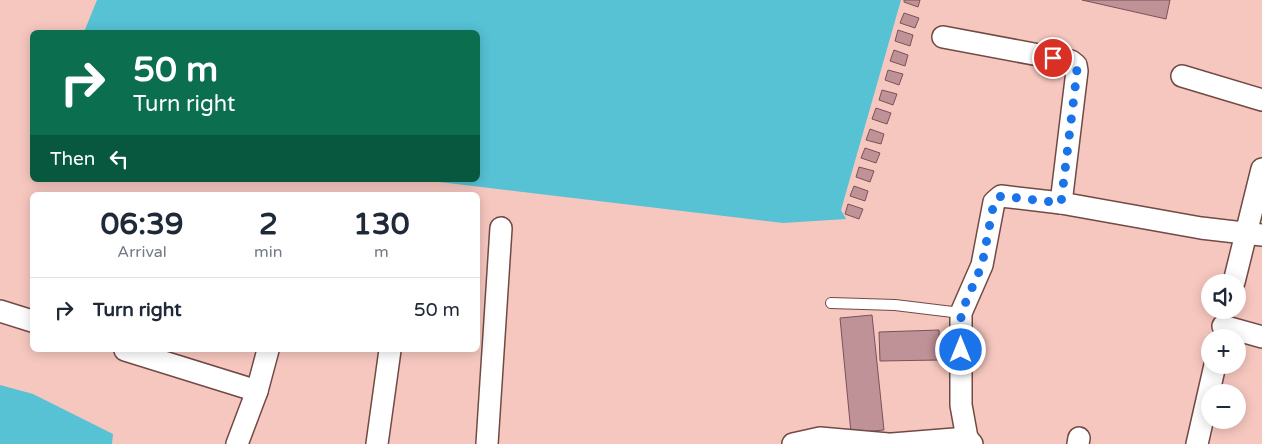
<!DOCTYPE html>
<meta charset="utf-8">
<style>
:root{--surface:#fff;--page:#f6f6f7;--text:#1f2937;--muted:#747a83;--line:#e0e1e3}
body{margin:0;font-family:"Varela Round",sans-serif;background:var(--page);color:var(--text);height:100vh;display:flex;flex-direction:column;font-size:19px;white-space:nowrap}
*{box-sizing:border-box;margin:0}
p{font-size:16px;color:var(--muted)}
.icon{flex:none;width:28px;height:28px;fill:none;stroke:currentColor;stroke-width:2;stroke-linecap:round;stroke-linejoin:round}
.map{position:relative;flex:1;overflow:hidden}
.details{position:absolute;left:30px;top:192px;width:450px;height:160px;display:flex;flex-direction:column;background:var(--surface);border-radius:8px;box-shadow:0 2px 12px #0003}
.details>*{flex:none}
.top-card{position:absolute;left:30px;top:30px;width:450px;height:152px;border-radius:8px;box-shadow:0 2px 12px #0003;background:#0b6e4f;color:#fff;overflow:hidden}
.tools{position:absolute;left:1201px;top:274px;display:grid;gap:10px}
.tools a{display:grid;place-items:center;width:45px;height:45px;border-radius:50%;background:var(--surface);box-shadow:0 2px 12px #0003;font-size:25px}
.pin{position:absolute;display:grid;place-items:center;width:42px;height:42px;color:#fff;margin:-21px;border:2px solid #fff;border-radius:50%;box-shadow:0 1px 5px #0007}
.me{position:absolute;width:55px;margin:-28px;rotate:0deg;stroke-linejoin:round;filter:drop-shadow(0 0 4px #0008)}
.turn{display:flex;align-items:center;gap:18px;height:105px;padding:0 20px;font-size:22px}
.turn .icon{width:65px;height:65px;stroke-width:2.5}
.turn b{display:block;font-size:35px;line-height:42px}
.then{display:flex;align-items:center;height:48px;padding:0 20px;background:#0003;gap:10px;font-size:19px}
.eta{display:flex;justify-content:space-evenly;align-items:center;height:85px;text-align:center}
.eta b{font-size:30px;font-weight:700;line-height:35px}
ul{padding:0;list-style:none}
li{display:flex;align-items:center;gap:15px;height:65px;padding:0 20px;border-top:1px solid var(--line)}
li div{flex:1}
li b{display:block;font-size:19px}
li em{font-style:normal}
.map>svg:first-child{display:block}
.water{fill:#56c2d4}
.building{fill:#bf9297;stroke:#7b5258}
.lines{fill:none;stroke-linecap:round;stroke-linejoin:round}
.service-casing{stroke:#724a44;stroke-width:12}
.minor-casing{stroke:#724a44;stroke-width:24}
.service{stroke:#fff;stroke-width:10}
.minor{stroke:#fff;stroke-width:21}
.route{stroke:#1a73e8;stroke-width:9;stroke-dasharray:0 16.2}
</style>
<div class="map">
<svg width="1262" height="444" viewBox="0 0 1262 444">
<rect width="100%" height="100%" fill="#f6c7bf"/>
<!-- water -->
<g class="water">
<path d="M97,0H901L841,210L846,219L783,223L423,180H478V32H84Z"/>
<path d="M0,385L33,394L113,434L112,444H0Z"/>
</g>
<!-- building -->
<g class="building">
<path d="M904,0H920L918,7L904,2Z"/>
<path d="M1082,0H1170L1166,19Z"/>
<path d="M904,13L919,18L915,28L900,23Z"/>
<path d="M898,30L913,35L910,46L895,41Z"/>
<path d="M894,50L908,55L905,66L890,61Z"/>
<path d="M888,70L903,74L899,85L885,80Z"/>
<path d="M882,90L897,94L893,105L879,100Z"/>
<path d="M876,108L891,113L887,124L872,119Z"/>
<path d="M870,129L884,134L881,144L866,140Z"/>
<path d="M865,148L880,153L876,163L861,158Z"/>
<path d="M859,167L874,171L870,182L856,177Z"/>
<path d="M854,186L868,191L865,201L850,196Z"/>
<path d="M848,204L863,209L859,219L845,214Z"/>
<path d="M872,315L884,430L851,433L840,318Z"/>
<path d="M939,330L940,360L880,361L879,332Z"/>
</g>
<g class="lines">
<defs>
<path id="service" d="M831,303L895,305L961,313"/>
<g id="minor">
<path d="M943,37L1071,61L1076,65L1077,71L1061,203"/>
<path d="M1182,76L1262,100"/>
<path d="M1234,282L1262,169"/>
<path d="M0,311L32,321"/>
<path d="M1223,326L1262,337"/>
<path d="M125,350L257,391"/>
<path d="M237,444L257,391L268,350"/>
<path d="M377,444L390,350"/>
<path d="M487,444L501,228"/>
<path d="M793,444L820,438L888,444"/>
<path d="M892,444L967,438"/>
<path d="M972,444L967,438L961,405V313L982,265L994,202L1001,196L1061,203L1201,228L1262,235"/>
<path d="M1078,444L1079,438"/>
<path d="M1197,444L1215,365"/>
</g>
</defs>
<!-- service casing -->
<use href="#service" class="service-casing"/>
<!-- minor casing -->
<use href="#minor" class="minor-casing"/>
<!-- service -->
<use href="#service" class="service"/>
<!-- minor -->
<use href="#minor" class="minor"/>
</g>
<g class="lines">
<!-- route -->
<path class="route" d="M961,350V313L982,265L994,202L1001,196L1061,203L1077,72L1076,65L1071,61L1053,58"/>
</g>
</svg>
<div class="tools">
<a><svg class="icon" aria-label="sound" viewBox="0 0 24 24"><path d="M4 9h4l5-4v14l-5-4H4zM17 9q2 3 0 6"/></svg></a>
<a>+</a>
<a>−</a>
</div>
<div class="pin" style="left:1053px;top:58px;background:#d93025"><svg class="icon" aria-label="arrive" viewBox="0 0 24 24"><path d="M6 21V4h12l-3 4 3 4H6"/></svg></div>
<svg class="me" style="left:961px;top:350px" viewBox="-20 -20 40 40"><circle r="17" fill="#1a73e8" stroke="#fff" stroke-width="3"/><path d="M0-11L8 9 0 5-8 9z" fill="#fff"/></svg>
<div class="top-card">
<div class="turn"><svg class="icon" aria-label="right" viewBox="0 0 24 24"><path d="M7 20v-9h11M14 6l5 5-5 5"/></svg><div><b>50 m</b>Turn right</div></div>
<div class="then">Then<svg class="icon" aria-label="left" viewBox="0 0 24 24"><path d="M17 20v-9H6M10 6l-5 5 5 5"/></svg></div>
</div>
<section class="details">
<div class="eta">
<div><b>06:39</b><p>Arrival</p></div>
<div><b>2</b><p>min</p></div>
<div><b>130</b><p>m</p></div>
</div>
<ul>
<li><svg class="icon" aria-label="right" viewBox="0 0 24 24"><path d="M7 20v-9h11M14 6l5 5-5 5"/></svg><div><b>Turn right</b></div><em>50 m</em></li>
</ul>
</section>
</div>
